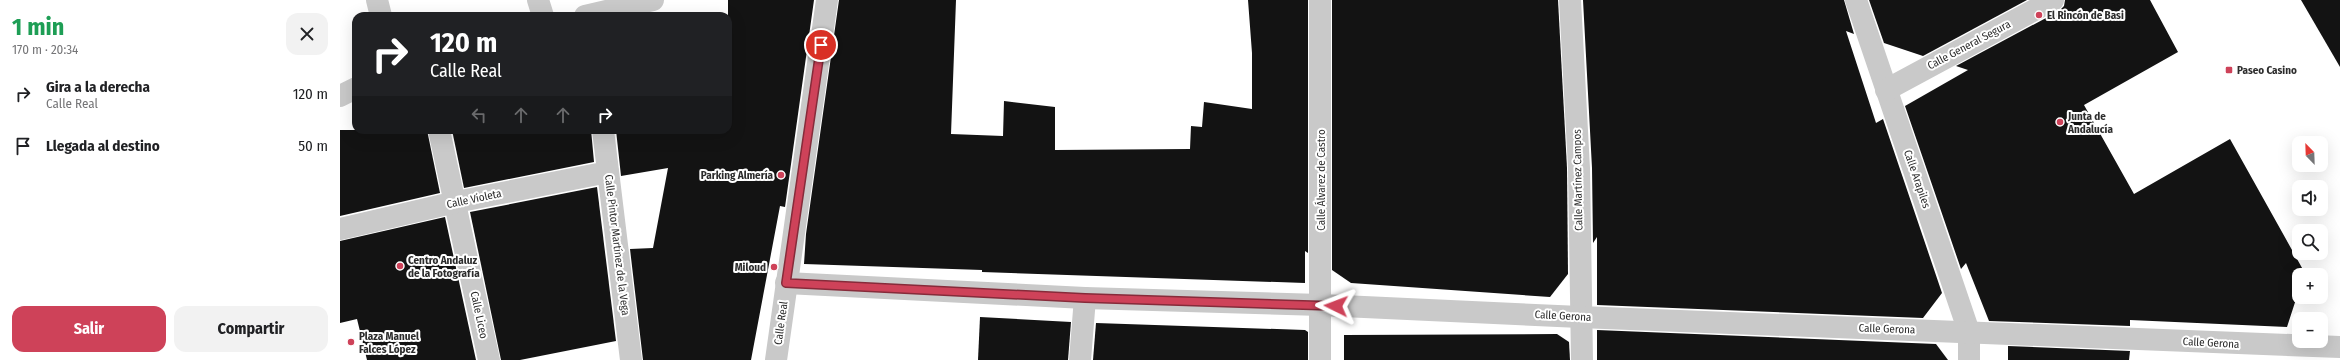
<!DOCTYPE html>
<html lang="es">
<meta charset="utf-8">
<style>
:root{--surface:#fff;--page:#f2f2f2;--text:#202124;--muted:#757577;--accent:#ce4259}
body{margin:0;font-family:"Fira Sans Condensed",sans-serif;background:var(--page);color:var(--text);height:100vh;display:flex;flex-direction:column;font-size:15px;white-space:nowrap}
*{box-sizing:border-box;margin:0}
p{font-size:13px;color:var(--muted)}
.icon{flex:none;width:22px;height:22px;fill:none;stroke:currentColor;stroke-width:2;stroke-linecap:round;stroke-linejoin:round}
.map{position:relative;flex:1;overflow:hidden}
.sheet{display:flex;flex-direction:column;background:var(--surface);width:340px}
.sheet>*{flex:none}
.hud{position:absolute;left:12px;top:12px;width:380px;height:122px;border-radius:12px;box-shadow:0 4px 16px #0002;background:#202124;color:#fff;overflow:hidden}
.needle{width:26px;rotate:337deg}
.tools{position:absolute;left:1952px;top:136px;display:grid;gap:8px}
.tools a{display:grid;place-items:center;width:36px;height:36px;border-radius:8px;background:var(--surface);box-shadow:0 4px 16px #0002;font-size:20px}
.pin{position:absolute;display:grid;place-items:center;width:34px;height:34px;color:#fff;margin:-17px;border:2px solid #fff;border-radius:50%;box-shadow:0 1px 4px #0007}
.me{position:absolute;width:44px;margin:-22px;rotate:273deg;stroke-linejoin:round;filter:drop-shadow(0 0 3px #0008)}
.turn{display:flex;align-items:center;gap:14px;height:84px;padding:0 12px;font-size:18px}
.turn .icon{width:52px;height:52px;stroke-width:2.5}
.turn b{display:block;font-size:28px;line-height:34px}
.lanes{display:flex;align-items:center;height:38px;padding:0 12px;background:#0003;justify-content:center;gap:20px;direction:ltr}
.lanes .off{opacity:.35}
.round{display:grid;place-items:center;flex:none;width:42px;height:42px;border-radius:12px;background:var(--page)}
.summary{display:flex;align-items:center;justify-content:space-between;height:68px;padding:0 12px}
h1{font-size:24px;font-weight:700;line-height:30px;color:#1e9e55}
.button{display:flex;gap:8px;margin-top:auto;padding:8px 12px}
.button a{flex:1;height:46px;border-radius:12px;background:var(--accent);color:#fff;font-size:16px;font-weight:700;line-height:46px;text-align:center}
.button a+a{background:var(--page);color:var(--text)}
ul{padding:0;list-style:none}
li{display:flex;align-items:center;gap:12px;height:52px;padding:0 12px}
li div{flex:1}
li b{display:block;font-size:15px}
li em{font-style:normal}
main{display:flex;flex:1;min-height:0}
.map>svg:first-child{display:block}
.building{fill:#131313}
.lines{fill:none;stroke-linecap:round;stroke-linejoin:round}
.minor{stroke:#c9c9c9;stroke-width:22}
.tertiary{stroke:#c9c9c9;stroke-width:22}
.route-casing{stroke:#862b3a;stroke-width:10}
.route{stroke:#ce4259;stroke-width:7}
.poi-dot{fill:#ce4259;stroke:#fff;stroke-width:1.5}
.labels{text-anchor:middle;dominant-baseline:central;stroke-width:4;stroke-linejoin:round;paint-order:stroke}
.poi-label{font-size:11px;font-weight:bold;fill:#2c2c2c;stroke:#fff;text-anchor:start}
.street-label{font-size:11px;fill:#2c2c2c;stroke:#fff}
</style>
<main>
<section class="sheet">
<div class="summary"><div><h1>1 min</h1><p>170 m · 20:34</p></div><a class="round"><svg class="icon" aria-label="close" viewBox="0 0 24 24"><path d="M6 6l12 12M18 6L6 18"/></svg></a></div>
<ul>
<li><svg class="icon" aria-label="right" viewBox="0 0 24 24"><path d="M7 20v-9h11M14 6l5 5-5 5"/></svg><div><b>Gira a la derecha</b><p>Calle Real</p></div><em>120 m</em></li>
<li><svg class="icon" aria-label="arrive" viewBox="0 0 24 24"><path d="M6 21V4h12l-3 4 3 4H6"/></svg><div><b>Llegada al destino</b></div><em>50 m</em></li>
</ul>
<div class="button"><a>Salir</a><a>Compartir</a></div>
</section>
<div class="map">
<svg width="2000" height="360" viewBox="0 0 2000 360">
<rect width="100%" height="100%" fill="#fff"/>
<!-- building -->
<g class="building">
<path d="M388,0H474L445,207L440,206L411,360H303L290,249L313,248L328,168L281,176L276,130H388Z"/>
<path d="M499,0H616L611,134L663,136L664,101L715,107V150L850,149L851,126L862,127L864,102L912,109V53L908,0H968V253L965,251V283L642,272V270L464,264L466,234Z"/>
<path d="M992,0H1218L1227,168L1228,274L1210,297L1011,283L992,270Z"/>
<path d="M1243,0H1504L1514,34L1506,31L1536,123L1543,119L1602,293L1583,318L1257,305V237L1253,243L1252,168Z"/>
<path d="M1529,0H1687L1583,56L1544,43Z"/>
<path d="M1725,0H1810L1838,52L1744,105L1794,194L1890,139L1966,275H1959V290L1947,327L1790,320V326L1649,321L1626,263L1621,269L1565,106L1628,70L1616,66L1719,11L1724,6Z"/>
<path d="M1961,0H2000V67Z"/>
<path d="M0,130H87L100,193L0,216Z"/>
<path d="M112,130H251L254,162L124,188Z"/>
<path d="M257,187L276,341L180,360H161L130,212Z"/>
<path d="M105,217L136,360H27L17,319L0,323V241Z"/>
<path d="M640,317L731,322L728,360H638Z"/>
<path d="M756,323L965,330L968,332V360H753Z"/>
<path d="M1257,330L1596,344L1608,360H1257Z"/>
<path d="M1217,334L1229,342L1230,360H1004V335Z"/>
<path d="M1668,346L1790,351L1789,360H1668Z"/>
</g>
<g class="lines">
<!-- minor -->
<g class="minor">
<path d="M37,0L41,16"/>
<path d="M198,0L203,16"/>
<path d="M1230,0L1239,168L1242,360"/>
<path d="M1516,0L1629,332V360"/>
<path d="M245,16L313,0"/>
<path d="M1546,90L1713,0"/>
<path d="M0,96L16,88"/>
<path d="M99,130L149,360"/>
<path d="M263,130L291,360"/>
<path d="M0,229L116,202L268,172"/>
<path d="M740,360L745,298"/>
<path d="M980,360V0"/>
</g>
<!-- tertiary -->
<g class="tertiary">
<path d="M446,283L745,298L981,305L1240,317L2000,347"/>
<path d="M436,360L487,0"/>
</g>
</g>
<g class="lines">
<defs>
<path id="route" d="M481,45L446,283L745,298L996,306"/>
</defs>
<!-- route casing -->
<use href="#route" class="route-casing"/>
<!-- route -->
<use href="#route" class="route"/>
</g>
<!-- markers -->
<g class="poi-dot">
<circle cx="1699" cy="15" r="4"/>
<rect x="1885" y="66" width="8" height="8" rx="2"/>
<circle cx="1720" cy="122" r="4"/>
<circle cx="441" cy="175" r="4"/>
<circle cx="60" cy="266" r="4"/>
<circle cx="434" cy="267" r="4"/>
<circle cx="11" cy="342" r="4"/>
</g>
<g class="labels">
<!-- poi labels -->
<g class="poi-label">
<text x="1707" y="15">El Rincón de Basi</text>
<text x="1897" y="70">Paseo Casino</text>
<text x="1728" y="116">Junta de<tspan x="1728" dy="13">Andalucía</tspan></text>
<text x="433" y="175" text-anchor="end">Parking Almería</text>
<text x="68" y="260">Centro Andaluz<tspan x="68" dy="13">de la Fotografía</tspan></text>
<text x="426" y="267" text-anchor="end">Miloud</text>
<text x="19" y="336">Plaza Manuel<tspan x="19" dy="13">Falces López</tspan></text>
</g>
<!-- street labels -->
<g class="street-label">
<text transform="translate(1629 45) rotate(-28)">Calle General Segura</text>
<text transform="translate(1577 179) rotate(71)">Calle Arapiles</text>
<text transform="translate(981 180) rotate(-90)">Calle Álvarez de Castro</text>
<text transform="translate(1238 180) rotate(-91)">Calle Martínez Campos</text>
<text transform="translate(134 199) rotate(-12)">Calle Violeta</text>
<text transform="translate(277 245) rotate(83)">Calle Pintor Martínez de la Vega</text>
<text transform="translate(139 315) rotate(78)">Calle Liceo</text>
<text transform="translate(1223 316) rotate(3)">Calle Gerona</text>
<text transform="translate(441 323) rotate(-82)">Calle Real</text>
<text transform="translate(1547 329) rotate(2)">Calle Gerona</text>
<text transform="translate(1871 343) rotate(3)">Calle Gerona</text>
</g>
</g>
</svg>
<div class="tools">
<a><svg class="needle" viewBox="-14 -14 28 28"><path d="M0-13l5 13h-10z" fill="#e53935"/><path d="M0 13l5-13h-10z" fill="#757577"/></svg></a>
<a><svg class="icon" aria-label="sound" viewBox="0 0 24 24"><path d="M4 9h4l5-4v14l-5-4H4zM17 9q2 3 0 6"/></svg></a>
<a><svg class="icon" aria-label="search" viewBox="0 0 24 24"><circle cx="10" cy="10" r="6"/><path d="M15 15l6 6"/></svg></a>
<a>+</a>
<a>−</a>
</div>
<div class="pin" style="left:481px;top:45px;background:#d93025"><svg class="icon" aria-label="arrive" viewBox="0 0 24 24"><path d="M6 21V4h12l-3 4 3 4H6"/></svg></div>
<svg class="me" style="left:996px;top:306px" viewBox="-20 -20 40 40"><path d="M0-17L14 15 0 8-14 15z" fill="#ce4259" stroke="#fff" stroke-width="4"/></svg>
<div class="hud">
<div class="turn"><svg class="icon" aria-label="right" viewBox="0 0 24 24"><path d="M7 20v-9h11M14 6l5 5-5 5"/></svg><div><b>120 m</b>Calle Real</div></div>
<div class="lanes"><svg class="icon off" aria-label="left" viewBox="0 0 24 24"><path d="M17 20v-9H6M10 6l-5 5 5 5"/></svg><svg class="icon off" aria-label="ahead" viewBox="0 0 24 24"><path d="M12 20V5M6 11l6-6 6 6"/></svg><svg class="icon off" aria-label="ahead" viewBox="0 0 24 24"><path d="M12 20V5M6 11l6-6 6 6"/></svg><svg class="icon" aria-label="right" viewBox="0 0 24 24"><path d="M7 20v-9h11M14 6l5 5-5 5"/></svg></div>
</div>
</div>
</main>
